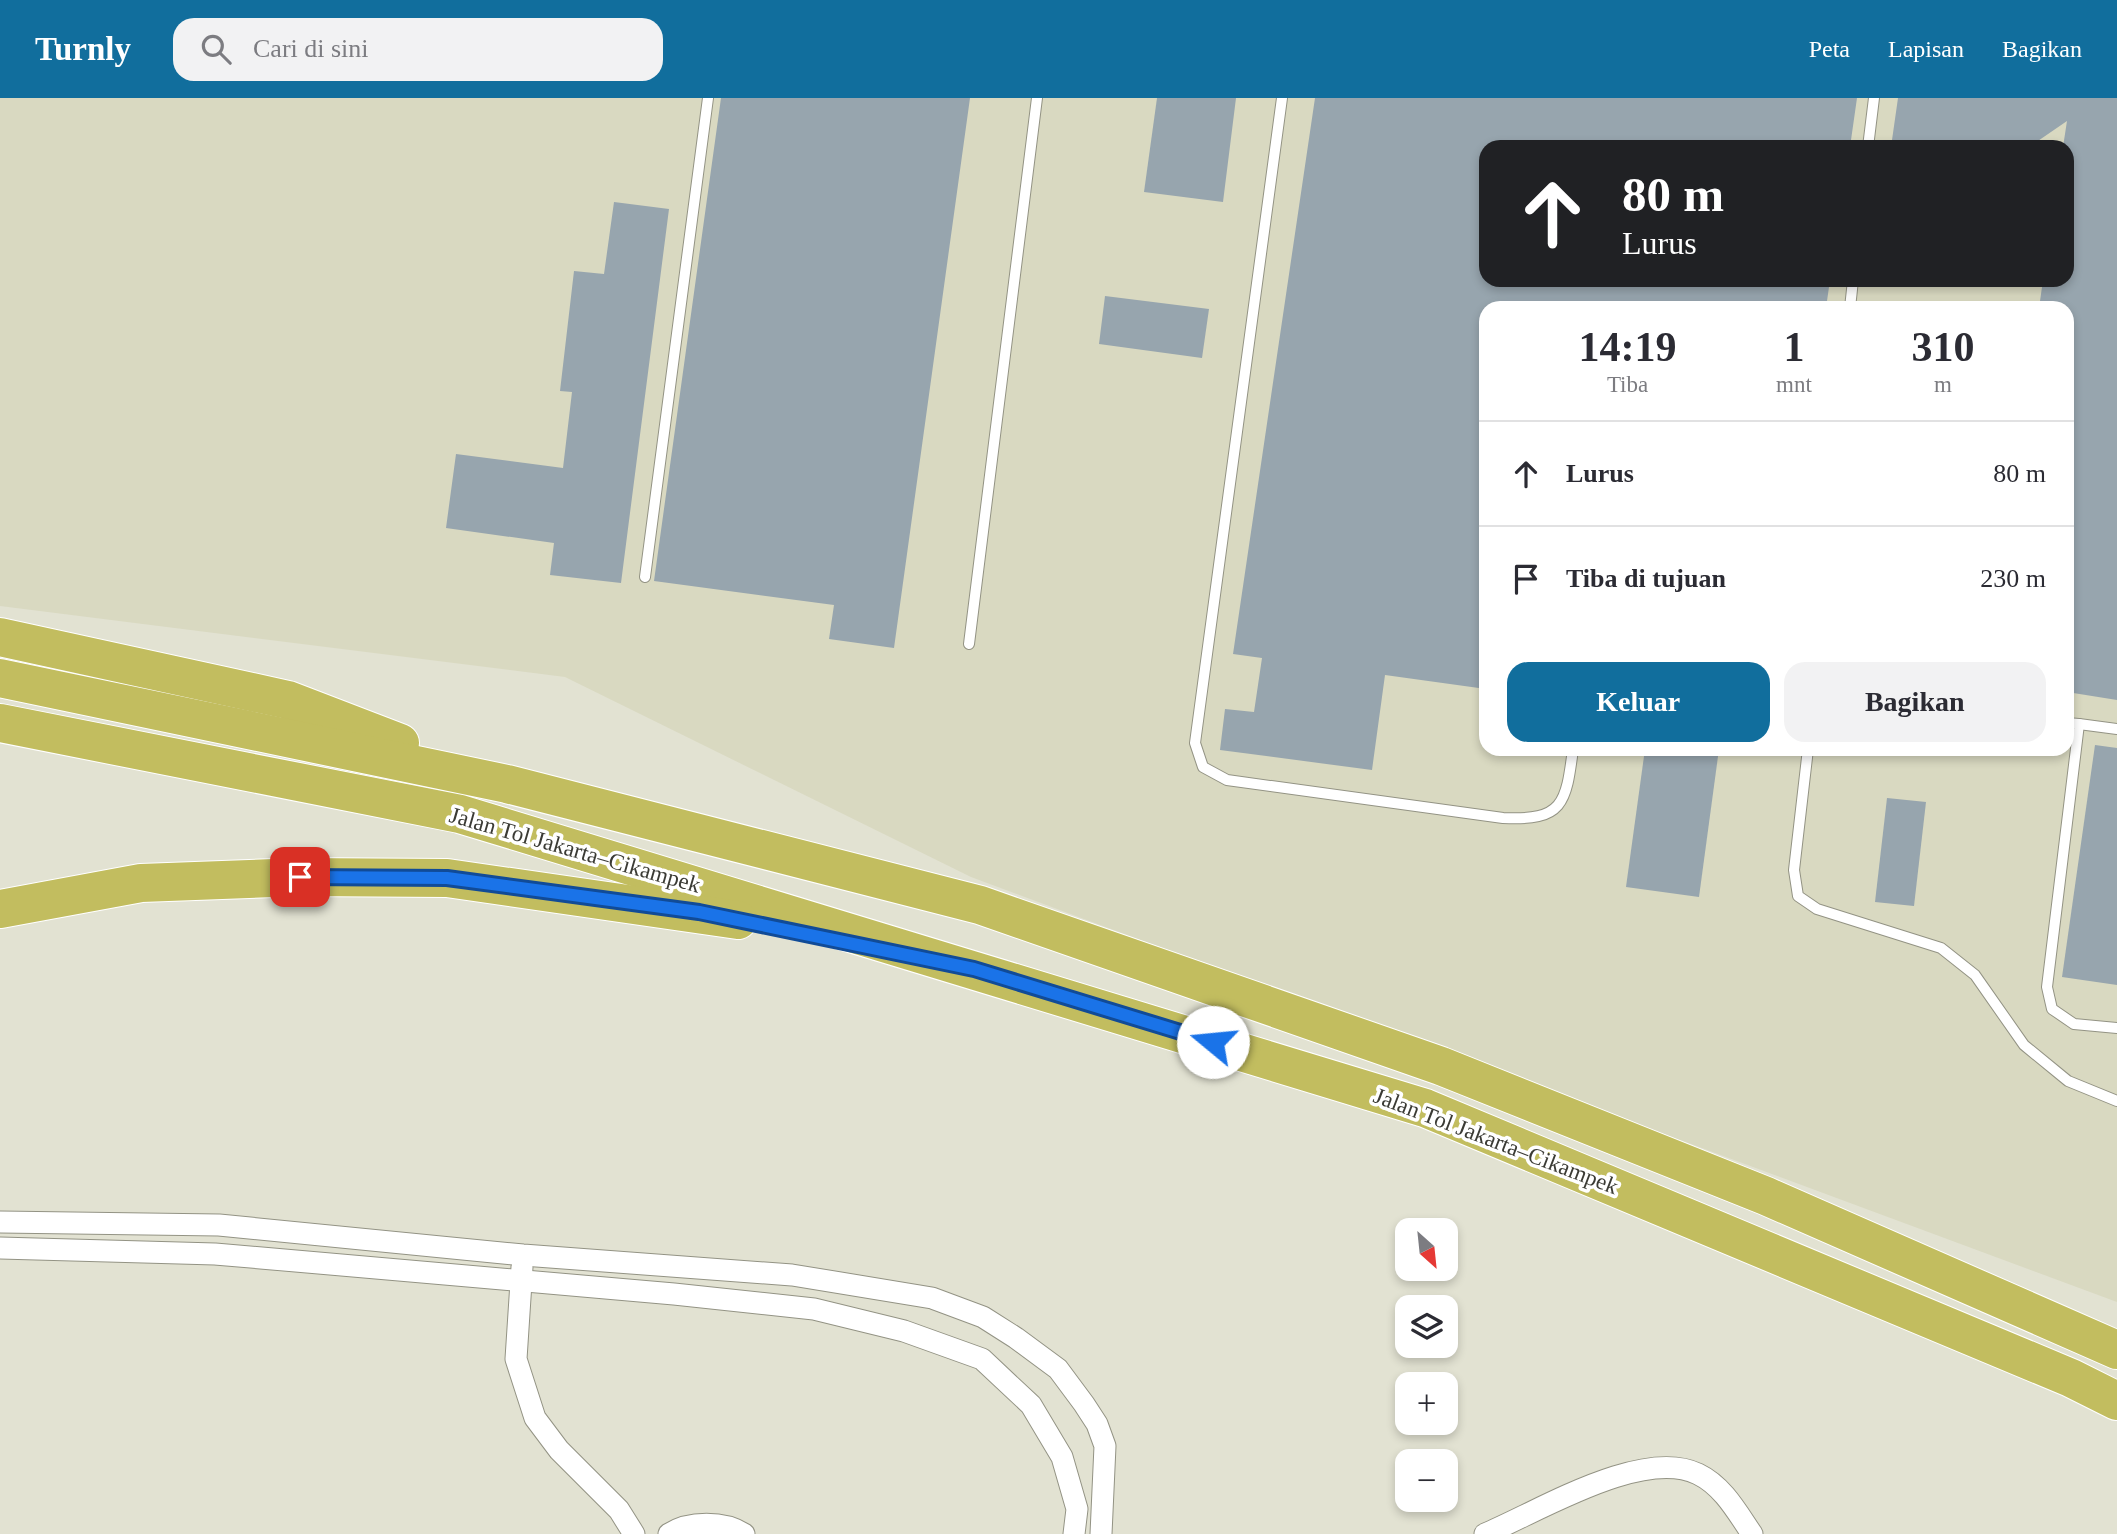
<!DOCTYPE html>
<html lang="id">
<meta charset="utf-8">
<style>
:root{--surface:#fff;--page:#f2f2f3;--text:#2b2b33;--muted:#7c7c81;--line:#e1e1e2;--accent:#116e9d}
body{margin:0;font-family:"Times New Roman",serif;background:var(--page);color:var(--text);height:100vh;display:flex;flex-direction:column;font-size:26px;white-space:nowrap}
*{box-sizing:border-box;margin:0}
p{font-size:23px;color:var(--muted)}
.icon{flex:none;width:38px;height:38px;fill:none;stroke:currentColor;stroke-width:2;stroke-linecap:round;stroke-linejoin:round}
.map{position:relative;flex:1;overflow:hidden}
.drawer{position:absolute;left:1479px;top:203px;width:595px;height:455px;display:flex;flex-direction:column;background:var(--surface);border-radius:21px;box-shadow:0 4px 10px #0003}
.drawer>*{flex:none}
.hud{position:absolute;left:1479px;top:42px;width:595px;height:147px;border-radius:21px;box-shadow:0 4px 10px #0003;background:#202124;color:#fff;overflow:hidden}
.needle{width:46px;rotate:153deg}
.fabs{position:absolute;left:1395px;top:1120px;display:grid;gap:14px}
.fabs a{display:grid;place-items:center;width:63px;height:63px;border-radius:14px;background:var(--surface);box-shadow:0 4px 10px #0003;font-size:35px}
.pin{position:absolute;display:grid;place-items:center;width:60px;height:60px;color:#fff;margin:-30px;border-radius:14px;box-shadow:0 4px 10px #0006}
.me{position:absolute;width:77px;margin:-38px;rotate:287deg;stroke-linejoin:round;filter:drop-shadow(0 0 5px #0008)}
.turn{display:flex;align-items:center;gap:24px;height:147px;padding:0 28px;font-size:32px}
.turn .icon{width:91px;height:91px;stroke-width:2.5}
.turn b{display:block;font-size:49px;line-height:60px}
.eta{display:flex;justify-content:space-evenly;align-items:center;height:119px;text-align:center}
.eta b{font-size:42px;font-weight:700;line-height:49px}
.button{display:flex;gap:14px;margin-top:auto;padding:14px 28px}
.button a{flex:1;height:80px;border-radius:21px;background:var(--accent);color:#fff;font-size:28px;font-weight:700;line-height:80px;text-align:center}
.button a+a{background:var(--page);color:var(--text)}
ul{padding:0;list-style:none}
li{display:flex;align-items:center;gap:21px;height:105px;padding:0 28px;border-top:2px solid var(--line)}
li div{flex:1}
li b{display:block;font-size:26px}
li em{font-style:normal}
header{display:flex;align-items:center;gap:42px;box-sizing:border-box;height:98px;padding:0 35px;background:var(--accent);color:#fff}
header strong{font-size:33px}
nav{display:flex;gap:38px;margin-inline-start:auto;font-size:24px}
.search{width:490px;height:63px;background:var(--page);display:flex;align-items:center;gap:18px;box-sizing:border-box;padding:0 24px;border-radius:21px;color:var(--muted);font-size:26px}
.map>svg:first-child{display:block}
.built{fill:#d9d9c1;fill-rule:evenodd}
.building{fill:#97a5ae}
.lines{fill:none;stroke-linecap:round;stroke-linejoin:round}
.lane-casing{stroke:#939384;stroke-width:12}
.street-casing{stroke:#939384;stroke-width:23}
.highway-casing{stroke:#fff;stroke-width:40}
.lane{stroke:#fff;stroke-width:10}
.street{stroke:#fff;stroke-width:21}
.highway{stroke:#c2bd5f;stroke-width:38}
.route-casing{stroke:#114b97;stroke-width:18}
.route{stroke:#1a73e8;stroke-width:12}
.labels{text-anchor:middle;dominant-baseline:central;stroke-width:7;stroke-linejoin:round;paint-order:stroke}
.street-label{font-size:23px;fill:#3b3b35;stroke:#fff}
</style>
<header>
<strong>Turnly</strong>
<div class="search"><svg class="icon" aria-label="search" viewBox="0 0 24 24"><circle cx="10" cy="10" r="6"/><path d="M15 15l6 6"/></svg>Cari di sini</div>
<nav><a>Peta</a><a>Lapisan</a><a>Bagikan</a></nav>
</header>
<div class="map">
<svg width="2117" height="1436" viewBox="0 0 2117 1436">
<rect width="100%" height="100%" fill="#e2e2d2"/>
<!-- built -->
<path class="built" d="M0,0H2117V1204L971,779L565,579L0,508ZM1486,49H2067V182H1486ZM1486,210H2067V651H1486Z"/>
<!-- building -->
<g class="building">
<path d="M721,0H970L894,550L829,541L834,507L654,483Z"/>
<path d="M1157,0H1236L1223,104L1144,94Z"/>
<path d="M1315,0H1857L1850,49H1486V182H1830L1826,210H1486V591L1385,577L1372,672L1220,652L1225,611L1254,614L1262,560L1233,556Z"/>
<path d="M1898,0H2117V602L2067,594V210H2039L2043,182H2067V49H2063L2067,23L2029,49H1891Z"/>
<path d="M614,104L669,111L621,485L550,477L554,445L446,430L456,356L563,370L572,294L560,293L574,173L604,176Z"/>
<path d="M1105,198L1209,211L1202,260L1099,246Z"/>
<path d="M2095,647L2117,650V887L2062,879Z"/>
<path d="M1645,651H1719L1699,799L1626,789Z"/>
<path d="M1887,700L1926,704L1914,808L1875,804Z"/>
</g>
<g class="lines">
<defs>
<g id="lane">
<path d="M1282,0L1195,645L1203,669L1227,682L1503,720C1563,723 1566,706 1573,651"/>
<path d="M1868,49L1874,0"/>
<path d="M1850,210L1853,182"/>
<path d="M645,479L708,0"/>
<path d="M969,546L1037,0"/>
<path d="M2067,625L2079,626L2047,889L2052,911L2074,926L2117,930"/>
<path d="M2079,626L2117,631"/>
<path d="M1808,651L1794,772L1798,798L1817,811L1941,850L1975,877L2024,947L2068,983L2117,1003"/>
</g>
<g id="street">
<path d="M0,1124L219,1127L523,1157L792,1177L932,1200L983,1219L1016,1240L1058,1271L1084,1306L1097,1326L1105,1348L1101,1436"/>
<path d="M0,1150L215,1156L674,1196L814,1211L904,1233L982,1261L1031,1307L1062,1359L1077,1411L1074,1436"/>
<path d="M522,1169L516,1261L535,1320L559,1352L619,1412L634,1436"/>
<path d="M669,1436C689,1423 724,1423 744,1436"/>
<path d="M1485,1436C1538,1414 1642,1349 1698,1376C1723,1388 1737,1414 1752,1436"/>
</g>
<g id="highway">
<path d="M0,539L288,602L400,645"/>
<path d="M0,580L507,686L980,807L1441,968L1766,1098L2117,1252"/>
<path d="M0,625L460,716L1425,1010L2071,1280L2117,1303"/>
<path d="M0,811L141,785L300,779L447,780L738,822"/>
</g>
</defs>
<!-- lane casing -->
<use href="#lane" class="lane-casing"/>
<!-- street casing -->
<use href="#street" class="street-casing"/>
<!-- highway casing -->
<use href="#highway" class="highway-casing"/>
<!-- lane -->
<use href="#lane" class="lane"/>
<!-- street -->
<use href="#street" class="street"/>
<!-- highway -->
<use href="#highway" class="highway"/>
</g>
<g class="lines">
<defs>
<path id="route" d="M300,779L447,780L699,814L974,871L1213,944"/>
</defs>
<!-- route casing -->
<use href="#route" class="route-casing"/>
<!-- route -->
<use href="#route" class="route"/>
</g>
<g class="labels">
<!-- street labels -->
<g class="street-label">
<text transform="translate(575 752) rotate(16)">Jalan Tol Jakarta–Cikampek</text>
<text transform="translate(1496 1043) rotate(21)">Jalan Tol Jakarta–Cikampek</text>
</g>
</g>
</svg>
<div class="fabs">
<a><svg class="needle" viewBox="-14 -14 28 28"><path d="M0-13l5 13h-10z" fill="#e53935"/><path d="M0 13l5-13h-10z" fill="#7c7c81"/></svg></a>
<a><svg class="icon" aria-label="layers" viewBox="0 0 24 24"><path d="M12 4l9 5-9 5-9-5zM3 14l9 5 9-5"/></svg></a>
<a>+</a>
<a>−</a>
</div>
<div class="pin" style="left:300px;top:779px;background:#d93025"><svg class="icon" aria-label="arrive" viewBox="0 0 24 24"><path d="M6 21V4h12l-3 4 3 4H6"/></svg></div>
<svg class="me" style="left:1213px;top:944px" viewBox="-20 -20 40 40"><circle r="19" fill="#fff"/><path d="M0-13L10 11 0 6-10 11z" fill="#1a73e8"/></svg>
<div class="hud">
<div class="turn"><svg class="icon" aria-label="ahead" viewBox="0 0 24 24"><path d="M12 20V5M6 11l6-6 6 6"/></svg><div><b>80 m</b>Lurus</div></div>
</div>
<section class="drawer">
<div class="eta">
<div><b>14:19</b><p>Tiba</p></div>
<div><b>1</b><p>mnt</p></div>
<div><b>310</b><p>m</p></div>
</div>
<ul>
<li><svg class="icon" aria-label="ahead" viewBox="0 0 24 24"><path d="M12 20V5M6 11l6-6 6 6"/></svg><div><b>Lurus</b></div><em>80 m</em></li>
<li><svg class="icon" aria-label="arrive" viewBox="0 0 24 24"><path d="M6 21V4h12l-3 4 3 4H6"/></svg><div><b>Tiba di tujuan</b></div><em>230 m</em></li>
</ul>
<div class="button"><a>Keluar</a><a>Bagikan</a></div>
</section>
</div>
